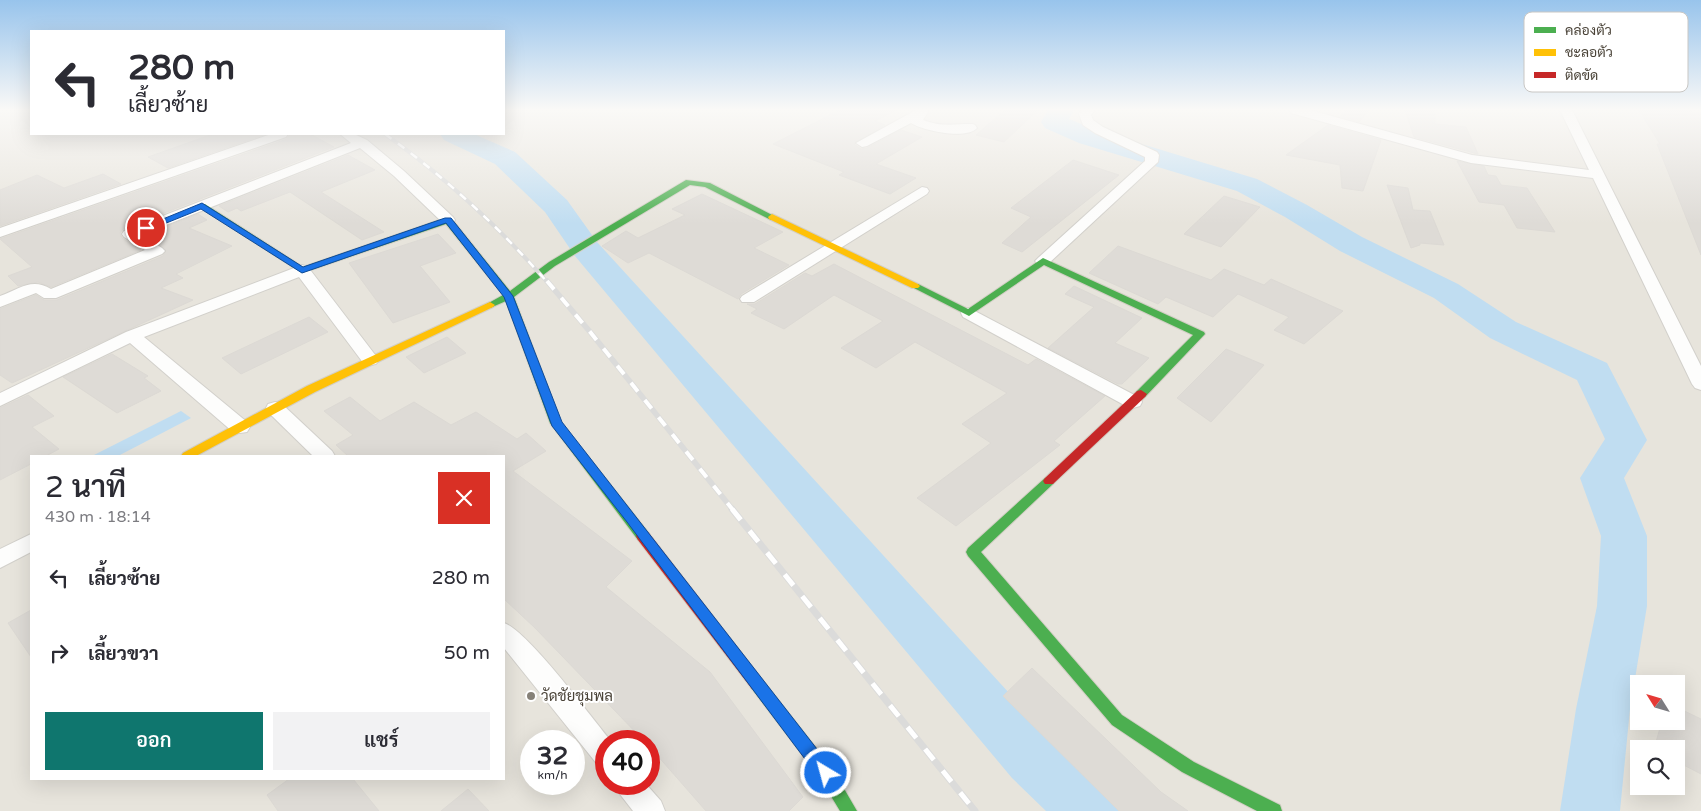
<!DOCTYPE html>
<html lang="th">
<meta charset="utf-8">
<style>
:root{--surface:#fff;--page:#f2f2f3;--text:#2b2b33;--muted:#7c7c81;--accent:#0f766e}
body{margin:0;font-family:"Varela Round",Sarabun,sans-serif;background:var(--page);color:var(--text);height:100vh;display:flex;flex-direction:column;font-size:19px;white-space:nowrap}
*{box-sizing:border-box;margin:0}
p{font-size:16px;color:var(--muted)}
.icon{flex:none;width:28px;height:28px;fill:none;stroke:currentColor;stroke-width:2;stroke-linecap:round;stroke-linejoin:round}
.map{position:relative;flex:1;overflow:hidden}
.drawer{position:absolute;left:30px;top:455px;width:475px;height:325px;display:flex;flex-direction:column;background:var(--surface);border-radius:0px;box-shadow:0 5px 20px #0002}
.drawer>*{flex:none}
.hud{position:absolute;left:30px;top:30px;width:475px;height:105px;border-radius:0px;box-shadow:0 5px 20px #0002;background:#fff;color:var(--text);overflow:hidden}
.needle{width:32px;rotate:307deg}
.controls{position:absolute;left:1630px;top:675px;display:grid;gap:10px}
.controls a{display:grid;place-items:center;width:55px;height:55px;border-radius:0px;background:var(--surface);box-shadow:0 5px 20px #0002;font-size:25px}
.speed{position:absolute;left:520px;top:730px;display:flex;gap:10px;font-size:25px;font-weight:700;text-align:center}
.speed>*{display:grid;place-content:center;width:65px;height:65px;border-radius:50%;background:var(--surface);box-shadow:0 5px 20px #0002;line-height:1}
.speed small{font-size:12px;font-weight:400}
.speed .limit{border:8px solid #d22;background:#fff;color:#111}
.pin{position:absolute;display:grid;place-items:center;width:42px;height:42px;color:#fff;margin:-21px;border:2px solid #fff;border-radius:50%;box-shadow:0 1px 5px #0007}
.me{position:absolute;width:55px;margin:-28px;rotate:323deg;stroke-linejoin:round;filter:drop-shadow(0 0 4px #0008)}
.turn{display:flex;align-items:center;gap:18px;height:105px;padding:0 15px;font-size:22px}
.turn .icon{width:65px;height:65px;stroke-width:2.5}
.turn b{display:block;font-size:35px;line-height:42px}
.round{display:grid;place-items:center;flex:none;width:52px;height:52px;border-radius:0px;background:var(--page)}
.overview{display:flex;align-items:center;justify-content:space-between;height:85px;padding:0 15px}
h1{font-size:30px;font-weight:600;line-height:38px}
.primary-button{display:flex;gap:10px;margin-top:auto;padding:10px 15px}
.primary-button a{flex:1;height:58px;border-radius:0px;background:var(--accent);color:#fff;font-size:20px;font-weight:600;line-height:58px;text-align:center}
.primary-button a+a{background:var(--page);color:var(--text)}
ul{padding:0;list-style:none}
li{display:flex;align-items:center;gap:15px;height:75px;padding:0 15px}
li div{flex:1}
li b{display:block;font-size:19px}
li em{font-style:normal}
.map>svg:first-child{display:block}
.residential{fill:#e7e4dc;fill-rule:evenodd}
.water{fill:#c0ddf1}
.lines{fill:none;stroke-linecap:round;stroke-linejoin:round}
.river{fill:#c0ddf1;fill-rule:evenodd}
.building{fill:#dedbd6;stroke:#dcd9d4}
.street-casing{stroke:#d2d0cb;stroke-width:2}
.fast-casing{stroke:#d3cfc5;stroke-width:2}
.slow-casing{stroke:#d3cfc5;stroke-width:2}
.jam-casing{stroke:#d3cfc5;stroke-width:2}
.street{fill:#fdfdfc;fill-rule:evenodd}
.fast{fill:#4caf50;fill-rule:evenodd}
.slow{fill:#ffc107;fill-rule:evenodd}
.jam{fill:#c62828;fill-rule:evenodd}
.rail-far2-casing{stroke:#dbdbda;stroke-width:4}
.rail-far1-casing{stroke:#dbdbda;stroke-width:5.5}
.rail-casing{stroke:#dbdbda;stroke-width:7}
.rail-far2{stroke:#fff;stroke-width:2.5;stroke-dasharray:8;stroke-linecap:butt}
.rail-far1{stroke:#fff;stroke-width:4;stroke-dasharray:11;stroke-linecap:butt}
.rail{stroke:#fff;stroke-width:5;stroke-dasharray:14;stroke-linecap:butt}
.route{fill:#1a73e8;stroke:#114b97}
.poi-dot{fill:#868178;stroke:#fff;stroke-width:2}
.labels{text-anchor:middle;dominant-baseline:central;stroke-width:4;stroke-linejoin:round;paint-order:stroke}
.near-poi-label{font-size:15px;fill:#4b4439;stroke:#fff;text-anchor:start}
.key{fill:#fff;stroke:#c9c7c4;stroke-width:1}
.key-label{font-size:14px;fill:#4b4439}
</style>
<div class="map">
<svg width="1701" height="811" viewBox="0 0 1701 811">
<rect width="100%" height="100%" fill="#f4f2ee"/>
<!-- residential -->
<path class="residential" d="M0,110H31V134H504V110H1701V811H0ZM31,456H504V779H31ZM1639,684H1676V721H1639ZM531,741H574V784H531ZM606,741H649V784H606ZM1639,749H1676V786H1639Z"/>
<!-- water -->
<path class="water" d="M181,411L191,418L118,456H92Z"/>
<g class="lines">
<!-- river -->
<g class="river">
<path d="M1048,110H1074L1069,119L1099,131L1257,179L1307,205L1362,237L1458,284L1516,322L1607,363L1647,440L1624,478L1647,536V606L1630,709L1620,811H1560L1576,709L1597,606L1601,536L1580,478L1605,439L1577,380L1490,338L1434,298L1340,251L1285,217L1237,191L1079,143L1045,128L1041,122Z"/>
<path d="M440,134H474L515,152L567,200L597,242L1052,740L1110,790L1119,811H1046L1012,778L575,256L545,212L495,164L444,140Z"/>
</g>
</g>
<!-- building -->
<g class="building">
<path d="M840,110H896L875,121L885,125L854,144L861,149L867,148L901,130L922,137L876,164L916,178L890,194L839,175L844,172L773,144Z"/>
<path d="M1005,110H1038L1004,142L976,135Z"/>
<path d="M1348,110H1369L1359,122L1340,116Z"/>
<path d="M1405,110H1435V124L1466,127L1478,154L1414,137Z"/>
<path d="M1639,110H1678L1701,113V255L1657,144H1660Z"/>
<path d="M1328,125L1381,140L1363,191L1342,188L1340,165L1286,155Z"/>
<path d="M213,134H266L168,168L148,157Z"/>
<path d="M290,134H310L334,147L123,229L120,233L122,238L141,250L51,287L38,282L18,286L8,276L32,267L0,239L287,139Z"/>
<path d="M348,155L375,170L321,192L384,232L362,240L290,192L241,211L237,208L228,212L219,206Z"/>
<path d="M1073,160L1119,175L1022,252L1002,243L1031,217L1011,208Z"/>
<path d="M1457,161L1484,166L1488,175L1496,176L1501,185L1527,188L1555,232L1517,228L1504,205L1479,202Z"/>
<path d="M103,174L121,184L0,226V190L37,175L64,188Z"/>
<path d="M1387,185L1408,188L1413,210L1430,211L1444,245L1420,243V245L1411,248Z"/>
<path d="M702,194L783,232L754,248L789,265L741,294L738,299L649,253L628,263L602,246L626,231L638,238L685,215L672,209Z"/>
<path d="M1224,196L1260,207L1221,247L1184,234Z"/>
<path d="M198,214L207,220L189,228L232,246L176,274L183,278L161,288L193,300L12,383L0,375V309L36,295L44,300H57L163,256L166,250L145,235Z"/>
<path d="M438,234L456,253L420,266L450,302L393,323L349,263Z"/>
<path d="M1118,246L1211,280L1224,269L1264,285L1271,279L1343,311L1304,344L1274,330L1289,317L1238,294L1213,317L1166,297L1158,304L1089,273Z"/>
<path d="M834,264L1028,365L1036,359L1105,396L1054,441L1060,445L956,526L917,498L991,443L962,424L1007,393L915,342L876,368L841,348L883,321L834,295L784,329L751,313L757,309L747,304H755L805,273L812,276Z"/>
<path d="M1074,286L1142,318L1115,343L1149,358L1122,384H1118L1048,348L1094,307L1065,294Z"/>
<path d="M309,317L328,332L241,374L222,358Z"/>
<path d="M447,337L466,353L424,373L406,357Z"/>
<path d="M1226,349L1264,365L1211,422L1177,398Z"/>
<path d="M112,354L148,376L144,378L161,391L117,413L63,377Z"/>
<path d="M28,395L54,416L32,427L59,449L46,456H31V464L0,480V408Z"/>
<path d="M350,397L380,421L414,402L451,425L476,412L517,439L526,433L546,451L513,471L632,561L606,587L710,672L803,797L789,811H706L649,746V741H644L535,628L504,599V456H348L336,445L353,435L324,411Z"/>
<path d="M31,610V657L8,623Z"/>
<path d="M1032,668L1161,792L1188,811H1119L1003,696Z"/>
<path d="M1676,707L1701,719V774L1676,761V749H1654L1662,721H1676Z"/>
<path d="M289,779H353L379,811H278L267,795Z"/>
<path d="M468,789L489,811H441Z"/>
</g>
<g class="lines">
<defs>
<g id="street">
<path d="M916,110H927L928,112L923,120C941,127 952,124 971,124C975,124 975,125 977,128C966,140 924,131 911,123L867,146L862,147L856,143Z"/>
<path d="M1082,110H1095L1091,115L1093,120L1103,127L1157,152L1159,155L1158,162L1048,264H1038L1035,261L1038,258L1145,161V157L1095,133L1083,125L1079,114Z"/>
<path d="M1289,110H1310L1472,155L1589,170L1560,110H1572L1701,366V390L1695,388L1692,384L1593,178L1471,163L1291,113Z"/>
<path d="M271,134H288L286,137L0,237V228Z"/>
<path d="M340,134H354L367,140L404,171L453,217L455,220L453,223H443L394,176L360,148L141,235L162,248L165,251L162,254L56,298H44L36,293L0,307V296C19,289 32,277 51,289L145,250L124,237L122,234L124,231L351,143Z"/>
<path d="M922,187L927,188L929,191L927,194L754,302H742L740,299L742,296Z"/>
<path d="M302,265L308,267L376,356L379,360L376,364L370,365L364,364L299,277L144,337L247,422L250,427L247,432L240,433L233,432L130,343L0,406V393L126,332Z"/>
<path d="M969,308L1140,398L1142,402L1140,406L1133,408L1126,406L963,317L961,313L963,309Z"/>
<path d="M275,402L282,404L332,451L335,456H313L268,412L266,408L268,404Z"/>
<path d="M31,534V552L0,568V549Z"/>
<path d="M504,623C528,631 591,717 611,741H606V767L597,764L504,648Z"/>
<path d="M615,784H646L661,801L665,811H633L619,793Z"/>
</g>
<g id="fast">
<path d="M686,180L710,183L776,217L772,220L769,219L705,187L690,185L555,266L514,297L561,422L648,532L650,536L648,540L643,541L638,540L550,423L506,301L490,308L485,305L503,295L446,224L302,273L198,206L199,204H205L303,267L445,218H451L510,291L549,262Z"/>
<path d="M1043,258L1204,332L1205,334L1145,397L1141,398L1135,394L1137,391L1193,335L1044,265L969,316L910,286L912,284H918L968,309Z"/>
<path d="M1049,477L1053,478L1055,481L1053,484L981,552L1122,715L1194,762L1280,805L1282,811H1257L1182,772L1112,725L968,556L966,552L968,548L1045,478Z"/>
<path d="M757,677L762,679L832,768L857,811H840L820,778L752,689L749,684L752,679Z"/>
</g>
<g id="slow">
<path d="M772,214L918,284L920,286L918,288H912L769,219L768,217Z"/>
<path d="M490,302L495,305L493,307L315,392L196,456H181L183,453L307,386Z"/>
</g>
<g id="jam">
<path d="M1141,390L1147,394L1145,397L1053,484H1045L1043,481L1045,478L1137,391Z"/>
<path d="M643,531L648,532L762,679L765,684L762,689L757,691L752,689L638,540L636,536L638,532Z"/>
</g>
</defs>
<!-- street casing -->
<use href="#street" class="street-casing"/>
<!-- fast casing -->
<use href="#fast" class="fast-casing"/>
<!-- slow casing -->
<use href="#slow" class="slow-casing"/>
<!-- jam casing -->
<use href="#jam" class="jam-casing"/>
<!-- street -->
<use href="#street" class="street"/>
<!-- fast -->
<use href="#fast" class="fast"/>
<!-- slow -->
<use href="#slow" class="slow"/>
<!-- jam -->
<use href="#jam" class="jam"/>
<defs>
<path id="rail-far2" d="M385,134C445,177 499,227 548,283"/>
<path id="rail-far1" d="M547,281L591,333L733,510"/>
<path id="rail" d="M732,509L975,811"/>
</defs>
<!-- rail-far2 casing -->
<use href="#rail-far2" class="rail-far2-casing"/>
<!-- rail-far1 casing -->
<use href="#rail-far1" class="rail-far1-casing"/>
<!-- rail casing -->
<use href="#rail" class="rail-casing"/>
<!-- rail-far2 -->
<use href="#rail-far2" class="rail-far2"/>
<!-- rail-far1 -->
<use href="#rail-far1" class="rail-far1"/>
<!-- rail -->
<use href="#rail" class="rail"/>
</g>
<!-- sky -->
<linearGradient id="sky" x2="0" y2="1"><stop stop-color="#98c4ec"/><stop offset="0.49" stop-color="#faf9f7"/><stop offset="1" stop-color="#faf9f7" stop-opacity="0"/></linearGradient>
<rect width="1701" height="224" fill="url(#sky)"/>
<!-- route -->
<path class="route" d="M202,203L303,267L445,218H451L513,296L562,422L831,767L834,773L831,779L826,781L820,779L627,522L552,426L504,297L446,223L302,273L201,209L149,230L146,231L141,228Z"/>
<!-- markers -->
<circle class="poi-dot" cx="531" cy="696" r="5"/>
<g class="labels">
<!-- near-poi labels -->
<g class="near-poi-label">
<text x="541" y="696">วัดชัยชุมพล</text>
</g>
</g>
<!-- legend -->
<rect x="1524" y="12" width="164" height="80" rx="8" class="key"/>
<rect x="1534" y="27" width="22" height="6" fill="#4caf50"/>
<rect x="1534" y="49" width="22" height="7" fill="#ffc107"/>
<rect x="1534" y="72" width="22" height="6" fill="#c62828"/>
<g class="key-label">
<text x="1565" y="35">คล่องตัว</text>
<text x="1565" y="57">ชะลอตัว</text>
<text x="1565" y="80">ติดขัด</text>
</g>
</svg>
<div class="controls">
<a><svg class="needle" viewBox="-14 -14 28 28"><path d="M0-13l5 13h-10z" fill="#e53935"/><path d="M0 13l5-13h-10z" fill="#7c7c81"/></svg></a>
<a><svg class="icon" aria-label="search" viewBox="0 0 24 24"><circle cx="10" cy="10" r="6"/><path d="M15 15l6 6"/></svg></a>
</div>
<div class="speed"><div>32<small>km/h</small></div><div class="limit">40</div></div>
<div class="pin" style="left:146px;top:228px;background:#d93025"><svg class="icon" aria-label="arrive" viewBox="0 0 24 24"><path d="M6 21V4h12l-3 4 3 4H6"/></svg></div>
<svg class="me" style="left:826px;top:773px" viewBox="-20 -20 40 40"><circle r="17" fill="#1a73e8" stroke="#fff" stroke-width="3"/><path d="M0-11L8 9 0 5-8 9z" fill="#fff"/></svg>
<div class="hud">
<div class="turn"><svg class="icon" aria-label="left" viewBox="0 0 24 24"><path d="M17 20v-9H6M10 6l-5 5 5 5"/></svg><div><b>280 m</b>เลี้ยวซ้าย</div></div>
</div>
<section class="drawer">
<div class="overview"><div><h1>2 นาที</h1><p>430 m · 18:14</p></div><a class="round" style="background:#d93025;color:#fff"><svg class="icon" aria-label="close" viewBox="0 0 24 24"><path d="M6 6l12 12M18 6L6 18"/></svg></a></div>
<ul>
<li><svg class="icon" aria-label="left" viewBox="0 0 24 24"><path d="M17 20v-9H6M10 6l-5 5 5 5"/></svg><div><b>เลี้ยวซ้าย</b></div><em>280 m</em></li>
<li><svg class="icon" aria-label="right" viewBox="0 0 24 24"><path d="M7 20v-9h11M14 6l5 5-5 5"/></svg><div><b>เลี้ยวขวา</b></div><em>50 m</em></li>
</ul>
<div class="primary-button"><a>ออก</a><a>แชร์</a></div>
</section>
</div>
